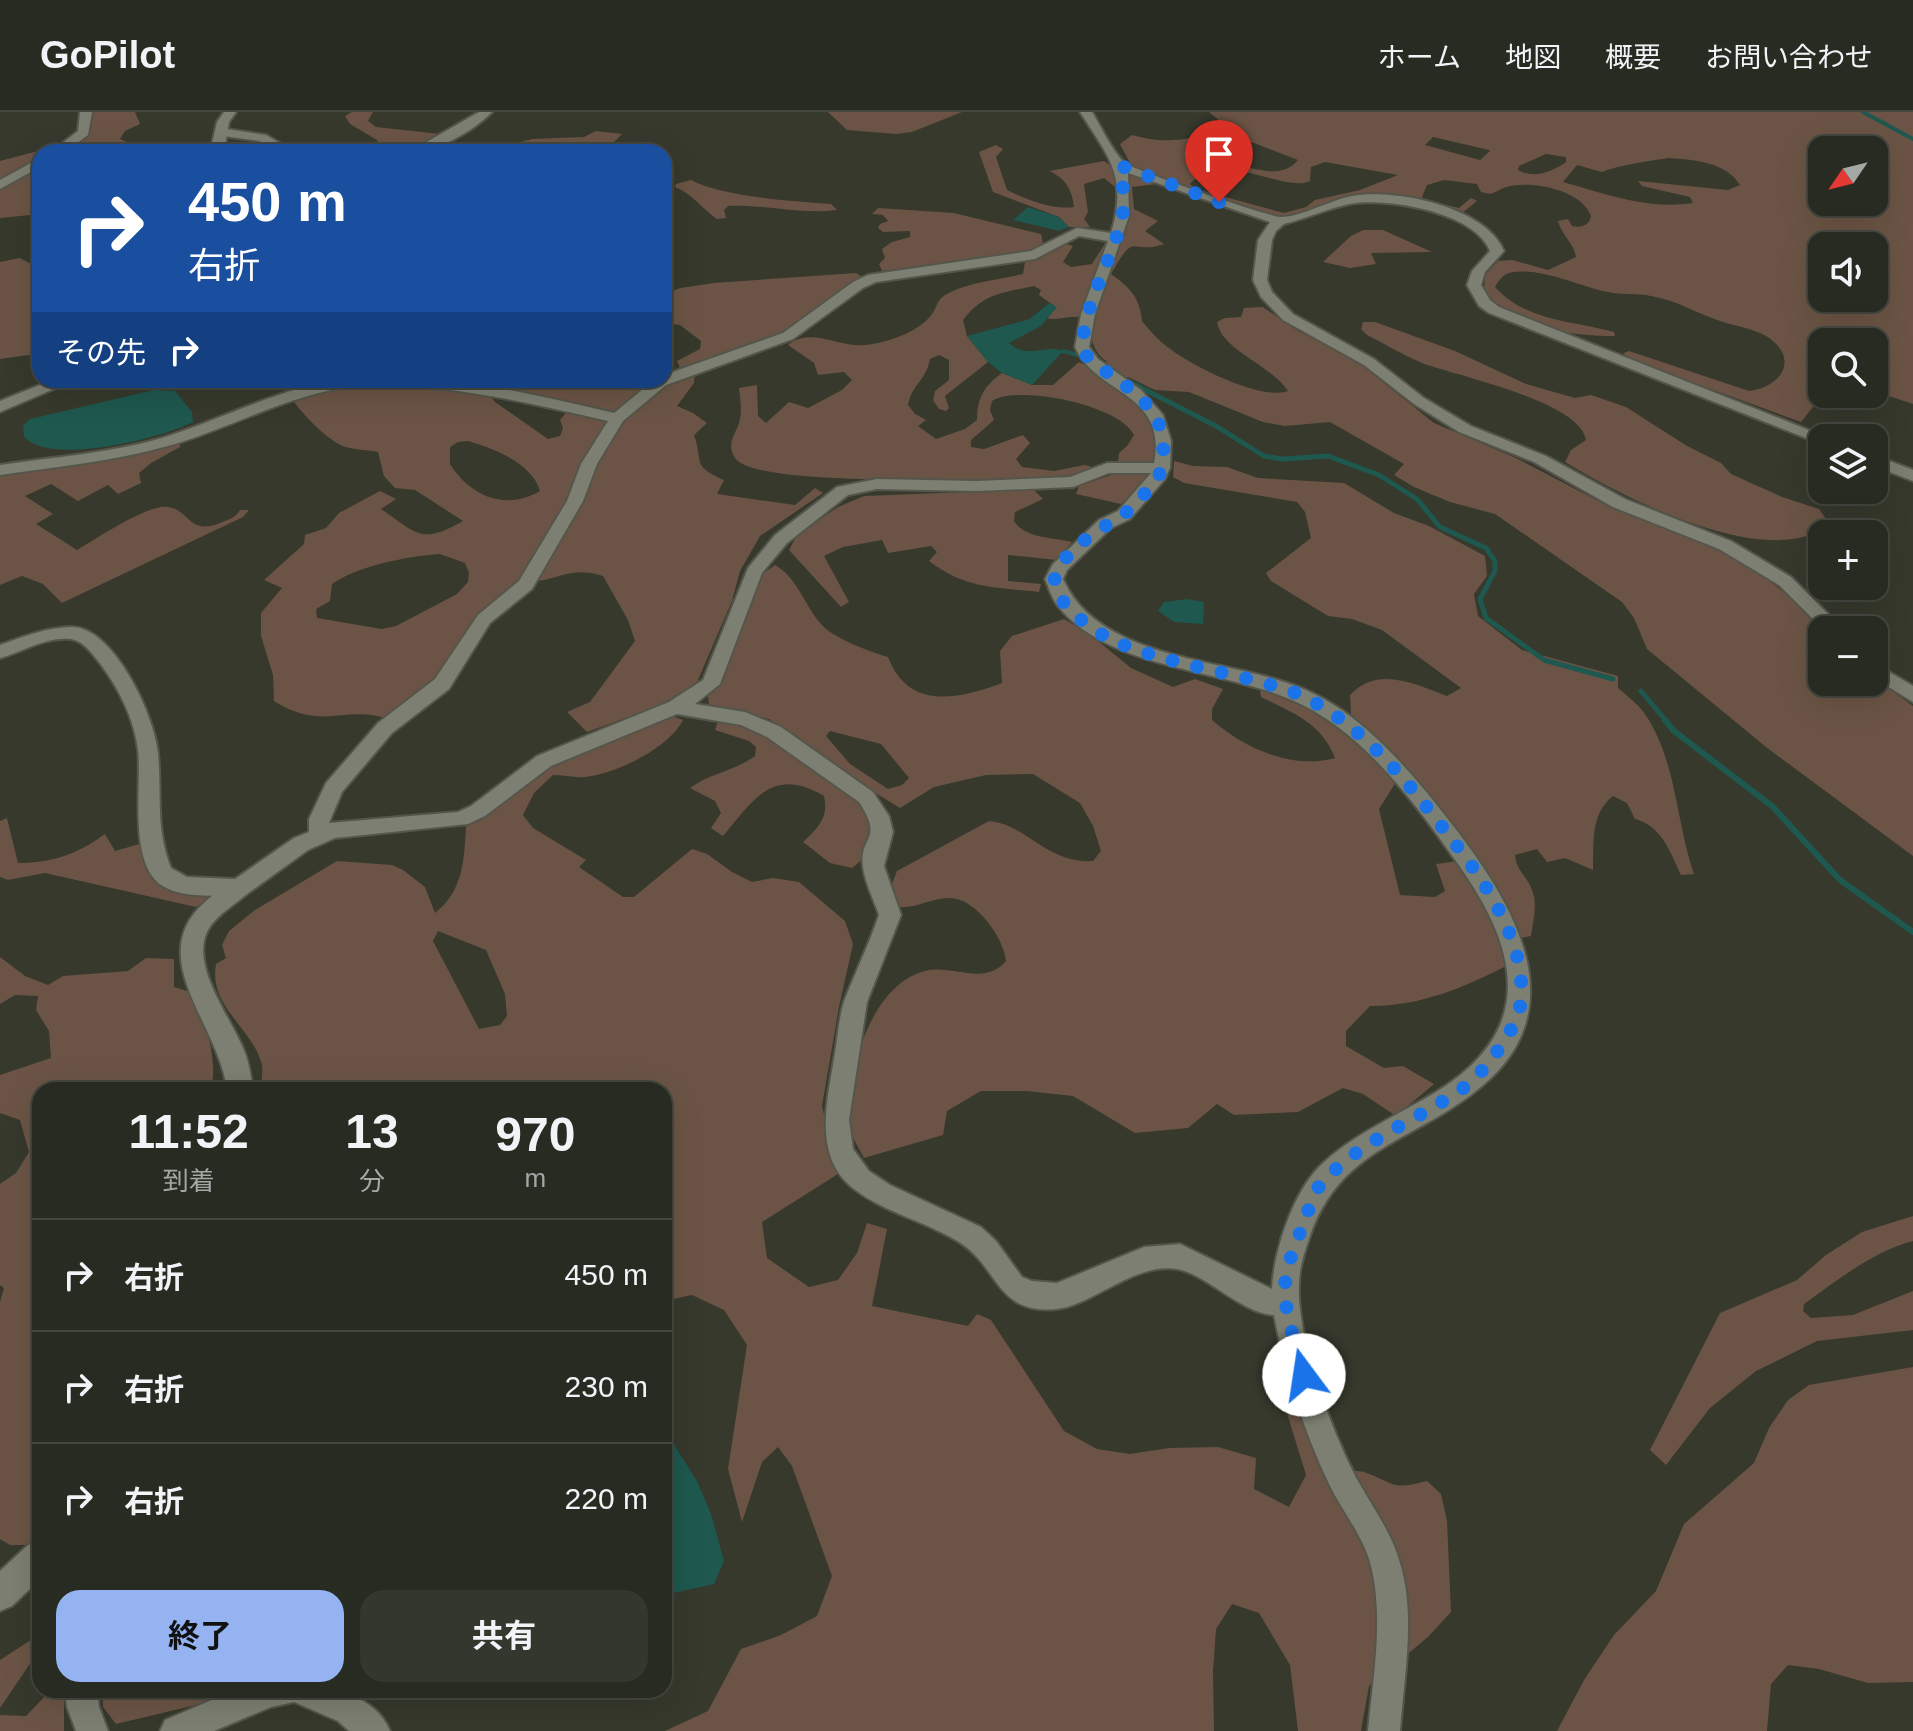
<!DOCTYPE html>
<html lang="ja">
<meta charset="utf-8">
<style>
:root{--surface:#282b21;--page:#34372e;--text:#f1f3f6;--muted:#a5a7a5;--line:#44473f;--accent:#95b2f1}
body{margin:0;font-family:Helvetica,"Noto Sans JP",sans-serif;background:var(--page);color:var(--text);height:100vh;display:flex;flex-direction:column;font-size:30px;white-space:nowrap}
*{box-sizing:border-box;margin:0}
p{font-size:26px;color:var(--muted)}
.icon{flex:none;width:44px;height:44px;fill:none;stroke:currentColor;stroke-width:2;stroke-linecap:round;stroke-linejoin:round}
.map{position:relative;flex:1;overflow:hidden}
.drawer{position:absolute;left:32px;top:970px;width:640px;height:616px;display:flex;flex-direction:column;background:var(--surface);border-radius:24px;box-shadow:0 8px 32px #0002,0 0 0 2px var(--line)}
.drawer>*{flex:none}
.guide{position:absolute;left:32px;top:32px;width:640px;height:244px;border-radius:24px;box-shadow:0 8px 32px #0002,0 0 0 2px var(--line);background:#1a4fa0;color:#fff;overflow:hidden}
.needle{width:52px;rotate:235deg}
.buttons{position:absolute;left:1808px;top:24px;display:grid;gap:16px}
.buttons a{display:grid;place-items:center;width:80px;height:80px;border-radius:16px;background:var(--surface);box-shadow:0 8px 32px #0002,0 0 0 2px var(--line);font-size:40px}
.pin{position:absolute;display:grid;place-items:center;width:68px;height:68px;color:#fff;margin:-82px -34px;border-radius:50% 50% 50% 0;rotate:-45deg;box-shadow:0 0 8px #0007}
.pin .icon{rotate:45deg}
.me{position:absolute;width:88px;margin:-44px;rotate:346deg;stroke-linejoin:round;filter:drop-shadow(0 0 6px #0008)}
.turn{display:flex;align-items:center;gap:28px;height:168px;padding:0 24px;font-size:36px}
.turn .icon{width:104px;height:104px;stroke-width:2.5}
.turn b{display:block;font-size:56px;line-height:68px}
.then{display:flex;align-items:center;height:76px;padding:0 24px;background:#0003;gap:16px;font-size:30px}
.eta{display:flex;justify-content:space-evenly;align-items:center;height:136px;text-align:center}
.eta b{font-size:48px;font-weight:700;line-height:56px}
.action{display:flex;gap:16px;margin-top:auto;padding:16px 24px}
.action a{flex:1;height:92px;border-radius:24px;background:var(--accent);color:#111;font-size:32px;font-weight:700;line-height:92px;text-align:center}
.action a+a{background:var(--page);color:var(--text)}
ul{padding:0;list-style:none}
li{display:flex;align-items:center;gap:24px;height:112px;padding:0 24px;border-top:2px solid var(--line)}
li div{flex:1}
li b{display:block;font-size:30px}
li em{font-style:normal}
header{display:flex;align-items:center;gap:48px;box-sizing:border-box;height:112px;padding:0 40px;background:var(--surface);border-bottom:2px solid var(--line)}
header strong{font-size:38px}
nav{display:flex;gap:44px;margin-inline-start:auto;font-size:28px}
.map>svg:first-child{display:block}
.green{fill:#6b5445;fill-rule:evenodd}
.water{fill:#1e584e}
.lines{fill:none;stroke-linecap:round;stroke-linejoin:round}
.stream-far2{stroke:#1e584e;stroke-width:4}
.stream-far1{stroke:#1e584e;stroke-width:5}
.stream{stroke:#1e584e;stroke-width:6}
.street-casing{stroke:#54564b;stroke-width:4}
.secondary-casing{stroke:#54564b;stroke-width:4}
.street{fill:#7c7f71;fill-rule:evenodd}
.secondary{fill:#7c7f71;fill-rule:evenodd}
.route{stroke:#1a73e8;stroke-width:14;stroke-dasharray:0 25.2}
</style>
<header>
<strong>GoPilot</strong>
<nav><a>ホーム</a><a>地図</a><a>概要</a><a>お問い合わせ</a></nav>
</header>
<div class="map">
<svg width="1913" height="1619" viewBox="0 0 1913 1619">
<rect width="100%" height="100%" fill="#36392c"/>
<!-- green -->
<g class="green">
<path d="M92,0H135L140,12L125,19L120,27L144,37L143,40H65L91,19Z"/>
<path d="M352,0H373L368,9L376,15L440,22C419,34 399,47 374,37L379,33L377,28L350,12L345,4Z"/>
<path d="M828,0H962L912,20L896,22L847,18Z"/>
<path d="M1209,0H1913V292L1874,279V230H1822V282H1833L1820,286L1801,310L1625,246L1624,241L1629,239L1749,279C1783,275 1800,245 1766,224C1752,216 1734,214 1720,209C1696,201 1676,188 1651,184C1637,181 1622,183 1608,180C1578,174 1544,156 1513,160C1504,161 1499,168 1495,175C1525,209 1573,209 1614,220L1615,224C1575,224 1506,217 1484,180L1485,163L1498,149L1512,148L1548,158L1576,145C1574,131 1562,124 1558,109L1568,107L1572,114C1581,116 1589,114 1591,104C1582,78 1531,68 1507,75C1501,76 1497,80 1490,82L1481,80L1477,72L1444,68L1427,73L1422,85L1424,88L1459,96L1471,86L1477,89L1462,101L1377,83L1335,89L1286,105L1274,103L1188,78L1139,58L1131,53L1120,32L1132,23C1163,32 1191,30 1220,14L1221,10ZM1227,23H1233L1298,48C1280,69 1254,55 1232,52C1216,49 1204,51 1189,44ZM1433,25L1489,38L1490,39L1480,48L1425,33ZM1822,38H1874V90H1822ZM1546,42L1566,45V50C1552,60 1534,67 1518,58L1519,54ZM1669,46C1695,48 1726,50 1740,73L1728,78L1638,69L1642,74L1690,85L1693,91C1650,98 1605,82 1563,70L1577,53L1602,60C1615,54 1654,48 1669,46ZM1325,50L1398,63L1360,78L1315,88L1306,95L1284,101L1196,77L1190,72C1222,38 1267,74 1304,71L1310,69L1311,55ZM1822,134H1874V186H1822Z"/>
<path d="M596,19L622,22L610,34L549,33L513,40H482L532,27L584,25Z"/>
<path d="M996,33L1003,37L996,45L1007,78C1026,87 1052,98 1074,95C1072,77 1065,66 1049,59L1104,49L1117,58L1115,75L1104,66L1084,72L1088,100L1084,107L1090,115H1069L1059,105L993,80L979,40Z"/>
<path d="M38,39L44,40H40V47L18,60L40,64V102L0,106V49Z"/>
<path d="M1132,61L1157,72L1132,75L1134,97L1158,109L1145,119L1164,132C1129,144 1137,116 1111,162C1129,175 1140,185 1142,209C1151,220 1161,231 1173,239C1195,255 1262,289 1288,279C1269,251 1222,239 1217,210L1225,206L1241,205L1244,196L1263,195L1298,219L1353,246L1434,311L1516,346L1610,395L1706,429L1741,447L1790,485L1823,518L1822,570H1874V566L1913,594V744L1766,635L1647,537L1634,506L1622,490L1495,402L1450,390L1414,375L1394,363L1404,352L1330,310L1285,314L1263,310L1189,280L1155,278L1128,265L1116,269C1144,298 1162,306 1154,350H1118L1119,341L1127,334L1134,323C1120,293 1018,272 992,289L990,298L994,308L971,328V335L984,337L1023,323L1030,331L1016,347L1022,355L1054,359L1085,353L1095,356L1060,366C1013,365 756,378 735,346C725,330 737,322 740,307C742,298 740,285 739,276L757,273L758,304L766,311L789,290L808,296L842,278L852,268L844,260L818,263L814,251L788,233C810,214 839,236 865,233C887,231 919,220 932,202C937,195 937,188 945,183C967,170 999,168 1023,162L1025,150L1040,146L1066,132L1073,134L1063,150L1071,155L1092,152L1106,130L1117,131L1127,62ZM1034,174L1041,178L1039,183L1056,195L1046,206C1060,210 1071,201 1092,207C1089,224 1092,239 1107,250L1096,258L1079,250L1053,273H1032L1002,261C984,274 977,286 977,308L965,317L936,327L918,314L926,308L915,302L908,293C912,272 926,269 930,247L939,243L949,248V268L935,279L933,288L939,297L946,299L949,296L945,284L988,250L967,224L963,208C984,181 1003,181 1034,174Z"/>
<path d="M691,68C723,85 793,89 831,92L837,98C800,103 765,92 728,94L724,98L726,106L717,107C701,96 693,82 675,75L676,72Z"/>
<path d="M878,96L954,101L1041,122L1043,132C1013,150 921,154 882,159L879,152L885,146L882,137L892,130L910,125V119L883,120L878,116L880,112L888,109L883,103L872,102Z"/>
<path d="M1363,118H1383L1432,140L1371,141L1376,152L1350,156L1323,150L1351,124Z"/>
<path d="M20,146L29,151L40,150V246L28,243L0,247V150Z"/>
<path d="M856,161L863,166L778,223L680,256L677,249L700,237L701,229L680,213L664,211V183L680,176L714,171Z"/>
<path d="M1363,210H1375L1455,239L1526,272L1575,286L1591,283L1626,295L1687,334L1721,351L1731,362L1782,385L1819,397L1829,411C1773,463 1620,384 1565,350L1571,338L1586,328C1580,289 1456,264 1422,251C1403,243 1385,232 1367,223L1361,217Z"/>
<path d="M664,258L672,268L695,260L694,271L677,294L693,301L707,311L694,323C704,352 691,353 724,368L717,382L795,393L815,376L823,381L760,424L740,459L732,489L695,575L667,591L587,620L567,600L590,590L635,529L628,508L603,464C565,452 555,473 522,469L439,566L388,607C346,592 323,620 274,589L273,563L261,524V501L282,476L264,468L304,432L305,423L326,416L339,401L380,379L396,387L381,397C418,422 421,433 463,409L415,378L395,376L384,364L378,340C368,338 356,338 346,335C326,330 287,287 281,268H664ZM495,276L574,291L560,308L563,316L560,324L548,327L495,290L489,282ZM468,329C493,336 532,351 540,379C506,399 471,385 450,352V335L458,330ZM440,442L465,451L469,461L468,470L457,482L396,514L382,517L317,506L316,497L330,489L332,472C357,454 408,444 440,442Z"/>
<path d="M180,329V335L151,351L139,361L141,371L118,382L108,373L78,389L51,372L25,384L53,402L36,412L77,438C96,427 149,391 168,395C191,398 188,426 225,409C232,406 236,405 240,398H249L243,405L62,491L43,472L22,464L0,473V362Z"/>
<path d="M1174,349L1193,354L1227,355L1258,366L1344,371L1394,401L1429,414L1485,444L1487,464L1474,482L1478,504L1522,538L1618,564V576C1627,584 1638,592 1645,602C1677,649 1676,711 1694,762L1681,763C1670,740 1662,714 1635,707L1627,691L1613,684C1590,702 1594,731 1593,758L1565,746L1547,750L1537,737L1515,743C1516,758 1527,764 1532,778C1538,792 1533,809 1531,824L1520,826C1494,766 1462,721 1418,673C1397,649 1369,629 1351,602L1350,583C1378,553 1415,572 1447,584L1461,576L1382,518L1352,507L1328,504L1271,469L1266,461L1311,426L1305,400L1297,390L1184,371L1173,365Z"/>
<path d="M1139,359L1148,361L1147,372L1121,392L1076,382L1079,374L1114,362Z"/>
<path d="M1021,378H1034L1043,387L1015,400L1014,409C1026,427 1053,425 1072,430L1057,448L1008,443V469L1041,472L1039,480C994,475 966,477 929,449L937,440L931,434L888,441L882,428L843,435L824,444L849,490L841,495L789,438L797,423L838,395L864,384Z"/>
<path d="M775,453C797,465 805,494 821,512C832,526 871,540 888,545C909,599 958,587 1002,571L1000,539L1012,524L1064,507L1092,524L1131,556L1173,575L1195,567L1223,577L1212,597V608C1244,636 1292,658 1335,646C1321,610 1293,601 1261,585L1260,577L1319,601L1347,622L1396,670L1379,697L1400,783L1435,785L1445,779L1436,752L1458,749L1499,823L1510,852C1465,875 1422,894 1370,894L1346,919V934L1384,956L1403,954L1434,972L1396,1004L1363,982L1343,976L1298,1000L1234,1003L1217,992L1188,1016L1135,1021L1073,984L1027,979H981L947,999L943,1023L864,1046C859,1036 850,1023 849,1013C846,962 870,873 925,859C953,852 983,875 1006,849C1004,826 975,785 949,786C930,786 917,797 898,795L890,777L897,759L989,709C1026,712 1047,752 1093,749L1101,739L1093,714L1080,691L1033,662L986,663L934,675L900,696L846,663L769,607L709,593L708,584L724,568L729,541L761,463ZM830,619L881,632L909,666L902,673L888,677L850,652L826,624Z"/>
<path d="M669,603L683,608C669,636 616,662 585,665C575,666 563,663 553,663L534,681L523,703L533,716L586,748L579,755L623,785H634L692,737L707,742L732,760L752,770L773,766L799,770L845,809L853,832L839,895L822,994L838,1062L762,1110L767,1146L809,1175L838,1168L857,1141L867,1111L887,1117L872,1194L968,1214L977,1202L991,1208L1064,1319L1097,1337L1130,1342L1169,1336L1218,1335L1256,1346L1254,1377L1289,1395L1306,1363L1281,1282L1295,1277L1325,1361C1337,1361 1354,1357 1364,1360C1395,1371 1391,1379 1427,1369L1441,1382L1447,1409L1451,1500L1428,1525L1369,1574L1361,1619H1298L1290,1553L1259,1501L1232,1492L1216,1517L1213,1559L1214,1619H665L708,1599L741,1537L781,1523L817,1504L832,1464L792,1354L778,1335L762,1350L742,1410L728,1357L747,1233L724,1198L692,1183L664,1189V978H261C261,970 263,960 262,953C253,916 208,895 216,852L226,846L222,833L229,819L255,798L337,749L392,753L403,758L425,775L435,801C463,779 464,749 466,715L555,650ZM438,819L486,838L505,882L507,904L500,913L479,917L433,829Z"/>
<path d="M718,609L741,612L779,630L860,687L875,711L863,747L852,756L830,751L803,730C818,716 829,706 824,684C773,654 754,687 723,724L711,716L721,701L715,689L690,676C710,661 735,659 755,644L756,635L749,629L715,618Z"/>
<path d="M7,706L18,751C52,751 78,742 105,722L115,739L143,731L146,747L219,780L196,795L45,761L8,768L0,765V709Z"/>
<path d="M0,845L25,864L48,873L63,864L128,859L146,846L174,847V875L197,882C204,906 220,955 210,978H40V1422L31,1433H10L0,1427V1190L4,1176L0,1173V1072L16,1061L29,1040L20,1008L0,1001V963L51,946L49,919L36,898L38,884L15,883L0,892Z"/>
<path d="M1913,1104V1129C1872,1140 1838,1168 1804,1192L1803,1199L1811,1206L1853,1203L1913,1179V1218L1817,1229L1756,1259L1710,1296L1666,1353L1650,1338L1720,1201L1797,1168L1826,1143L1862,1120Z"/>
<path d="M1913,1255V1570L1868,1571L1819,1557L1788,1553L1771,1572L1767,1619H1557L1584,1568L1614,1523L1656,1479L1684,1412L1754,1351L1769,1316L1788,1288L1809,1273Z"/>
<path d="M37,1524L40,1526V1537L0,1596V1548Z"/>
<path d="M51,1578H64V1619H0V1603L26,1604Z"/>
<path d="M102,1578H246L234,1584L116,1612L103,1595Z"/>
</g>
<!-- water -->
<g class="water">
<path d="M1028,95L1059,105L1069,115L1059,119L1013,108Z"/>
<path d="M1049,191L1057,195L1041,214L1009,231C1027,248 1045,232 1063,239L1032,273L1002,261L988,250L967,224L1030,207Z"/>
<path d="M154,278L175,279L192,300L193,310C163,326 47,355 24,324L23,314L30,307Z"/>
<path d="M1187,487L1204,490L1203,512L1174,510L1158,499L1164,490Z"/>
<path d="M664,1317L697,1369L711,1402L724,1449L714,1472L664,1483Z"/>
</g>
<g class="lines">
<!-- stream-far2 -->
<g class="stream-far2">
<path d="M1863,0L1913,27"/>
<path d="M1063,239L1078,243"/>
</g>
<!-- stream-far1 -->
<g class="stream-far1">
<path d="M1126,268L1216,314L1264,344L1282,347L1328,344L1379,363L1417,387L1440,415L1486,436L1495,449V459L1480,487L1486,506L1544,548L1613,567"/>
<path d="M1641,579L1667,610"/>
</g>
<!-- stream -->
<path class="stream" d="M1665,608L1674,619L1772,694L1840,768L1913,820"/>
<defs>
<g id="street">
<path d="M80,0H92L88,23L65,40H51L78,19Z"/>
<path d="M479,0H492C472,20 437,40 409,40Z"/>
<path d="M1080,0H1092C1100,13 1114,42 1125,51C1134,58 1269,105 1281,105C1301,105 1330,88 1352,84C1395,76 1486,95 1504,139L1485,160L1481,173L1490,188L1499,195L1829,326H1822V332L1816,330L1489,201L1479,194L1467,173L1472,159L1490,139C1475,101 1393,87 1356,91C1332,94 1309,106 1284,112L1276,119L1272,128L1267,168L1272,180L1293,202L1374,247L1424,286L1471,314L1546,344L1625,387L1731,429L1791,465L1844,518H1824L1779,473L1719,437L1613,395L1534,350L1459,320L1414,292L1364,253L1283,208L1261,185L1253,168L1258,128L1270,110L1128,61L1129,104L1095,202L1089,235L1098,247L1141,278L1163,303L1171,329L1170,356L1165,367L1130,407L1111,416L1067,458L1063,467C1100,551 1231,545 1306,578C1331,589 1355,606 1375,625C1403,651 1428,681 1451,711C1511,788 1578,894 1482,974C1416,1030 1339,1034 1309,1127C1304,1141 1299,1157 1299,1172C1296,1226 1333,1322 1358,1369C1373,1396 1392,1421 1400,1451C1416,1503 1404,1565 1400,1619H1368C1373,1566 1384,1507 1371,1454C1364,1425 1342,1399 1329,1372C1304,1319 1285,1261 1274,1203C1242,1202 1205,1161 1177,1157C1135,1150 1093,1193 1057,1197C997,1203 999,1157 962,1132C929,1110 887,1102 854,1077C811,1044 828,986 835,941C838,924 839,903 845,887C856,859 869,832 879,803C874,788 865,771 863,755C858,724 885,729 859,690L767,625L741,613L677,602L551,654L485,704L468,712L335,726L308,738L247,782L239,784C216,783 181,787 161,773C128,749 142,674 138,638C134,606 118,575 99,550C91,540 83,529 71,527C47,524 22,540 0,546V533C22,525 48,515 72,515C114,515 155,605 158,641C162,684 155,714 171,756L187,765L235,767L294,726L309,720V707L326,671L378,611L435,567L478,503L519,469L567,389L581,352L608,309C525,290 440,269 354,275C296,279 226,318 168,334C114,349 56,355 0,363V353C54,345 110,341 162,326C220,308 283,274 343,268C435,258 525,280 614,301L654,268H664V263L783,221L853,170L868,163L1031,139L1077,116L1111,121C1128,65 1109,45 1080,0ZM1079,124L1108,129L1081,202L1075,235C1096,283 1168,280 1154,351H1107L1070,365L977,369L877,367L837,375L775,423L748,456L703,568L669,590L537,644L471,694L458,700L329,711L342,680L392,621L449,577L490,511L532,477L583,389L597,352L623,309L666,273L793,227L863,176L876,170L1035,147ZM1109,361H1151L1118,399L1099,408L1053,452L1045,467C1049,476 1052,487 1058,494C1113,563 1238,555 1312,598C1370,631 1415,691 1453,745C1516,831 1542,915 1436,980C1397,1004 1351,1023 1319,1055C1292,1083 1274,1139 1272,1177L1180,1132L1144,1135L1057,1171L1032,1169L1022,1165L996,1129L981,1115L890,1073L869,1059L853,1037L849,1008L867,890L901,803L884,754L893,720L889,704L873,680L781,615L745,600L695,592L720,572L762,461L787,431L848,383L877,377L977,379L1073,375Z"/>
<path d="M220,16L266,23L295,40H280L259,29L216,23V17Z"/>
<path d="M40,46V55L0,77V68Z"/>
<path d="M1874,343L1913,358V369L1874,354Z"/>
<path d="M1874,551L1913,574V590L1874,566Z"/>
<path d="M65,1578H97L99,1595L108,1619H76L67,1595Z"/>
<path d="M235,1578C285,1578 367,1563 390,1619H349L338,1609L294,1590L271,1595L214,1619H160L165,1608Z"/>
</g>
<g id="secondary">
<path d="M224,0H236L229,10L224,40H210L217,10Z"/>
<path d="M52,268H75L0,300V289Z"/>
<path d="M239,767L247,770L251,776L247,782C234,793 214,805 207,820C191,854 230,905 243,936C249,950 251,963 253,978H227C220,914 143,846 204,791C214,782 226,771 239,767Z"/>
<path d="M40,1429V1467L12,1494L0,1499V1459L28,1433Z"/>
</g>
</defs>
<!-- street casing -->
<use href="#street" class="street-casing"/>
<!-- secondary casing -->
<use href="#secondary" class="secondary-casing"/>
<!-- street -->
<use href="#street" class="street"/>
<!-- secondary -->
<use href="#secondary" class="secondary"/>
</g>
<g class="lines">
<!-- route -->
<path class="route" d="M1219,90L1121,54C1122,71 1126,93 1121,110C1110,152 1085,190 1082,235C1086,248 1098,254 1108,261C1149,289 1174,312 1159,364C1148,377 1136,395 1121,404C1099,418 1070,434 1057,459C1043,485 1093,519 1114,529C1171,554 1237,560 1296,581C1363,611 1409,672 1453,729C1486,771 1526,831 1521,888C1520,904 1508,924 1499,937C1488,952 1477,966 1462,977C1416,1009 1359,1029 1321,1072C1313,1081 1309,1098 1304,1110C1297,1130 1286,1152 1285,1174C1284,1203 1297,1235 1304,1263"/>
</g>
</svg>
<div class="buttons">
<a><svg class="needle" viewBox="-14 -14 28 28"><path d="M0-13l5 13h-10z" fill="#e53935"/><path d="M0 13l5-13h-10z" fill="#a5a7a5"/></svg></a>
<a><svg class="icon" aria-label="sound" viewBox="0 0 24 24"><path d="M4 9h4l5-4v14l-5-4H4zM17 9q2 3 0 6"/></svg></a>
<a><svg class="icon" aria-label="search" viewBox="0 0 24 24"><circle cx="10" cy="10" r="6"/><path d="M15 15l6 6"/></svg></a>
<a><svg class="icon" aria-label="layers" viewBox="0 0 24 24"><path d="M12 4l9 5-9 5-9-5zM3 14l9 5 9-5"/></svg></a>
<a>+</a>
<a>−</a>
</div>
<div class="pin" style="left:1219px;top:90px;background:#d93025"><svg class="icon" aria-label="arrive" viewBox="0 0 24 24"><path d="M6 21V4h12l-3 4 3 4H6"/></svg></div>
<svg class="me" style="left:1304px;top:1263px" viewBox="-20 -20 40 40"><circle r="19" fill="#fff"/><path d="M0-13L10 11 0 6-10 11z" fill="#1a73e8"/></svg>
<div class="guide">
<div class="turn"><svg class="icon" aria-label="right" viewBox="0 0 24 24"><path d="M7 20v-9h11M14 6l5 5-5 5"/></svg><div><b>450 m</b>右折</div></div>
<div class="then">その先<svg class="icon" aria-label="right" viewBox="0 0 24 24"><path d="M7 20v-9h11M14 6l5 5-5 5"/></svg></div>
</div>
<section class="drawer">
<div class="eta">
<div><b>11:52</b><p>到着</p></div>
<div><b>13</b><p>分</p></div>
<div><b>970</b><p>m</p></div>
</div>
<ul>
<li><svg class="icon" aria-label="right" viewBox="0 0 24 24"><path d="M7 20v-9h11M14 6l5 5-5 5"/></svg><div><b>右折</b></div><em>450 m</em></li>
<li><svg class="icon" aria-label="right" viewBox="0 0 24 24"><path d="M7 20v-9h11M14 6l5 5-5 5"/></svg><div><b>右折</b></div><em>230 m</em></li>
<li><svg class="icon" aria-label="right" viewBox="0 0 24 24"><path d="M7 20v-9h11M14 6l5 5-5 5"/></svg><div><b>右折</b></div><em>220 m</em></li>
</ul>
<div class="action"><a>終了</a><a>共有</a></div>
</section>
</div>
